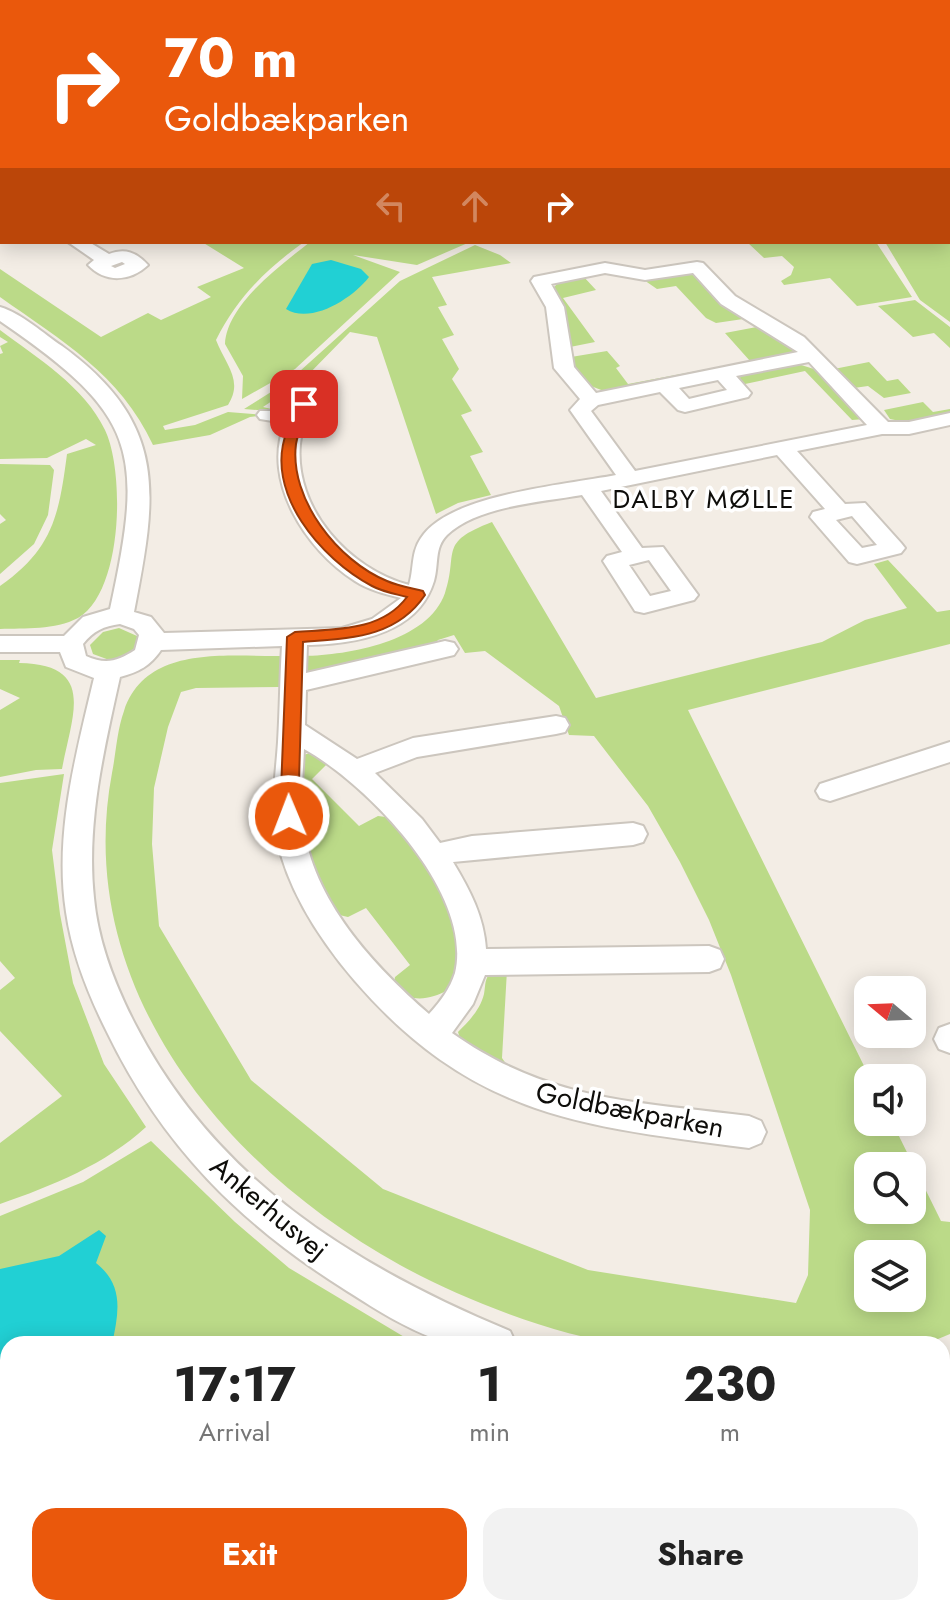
<!DOCTYPE html>
<meta charset="utf-8">
<style>
:root{--surface:#fff;--page:#f2f2f2;--text:#222;--muted:#767676;--accent:#ea580c}
body{margin:0;font-family:Jost,sans-serif;background:var(--page);color:var(--text);height:100vh;display:flex;flex-direction:column;font-size:30px;white-space:nowrap}
*{box-sizing:border-box;margin:0}
p{font-size:26px;color:var(--muted)}
.icon{flex:none;width:44px;height:44px;fill:none;stroke:currentColor;stroke-width:2;stroke-linecap:round;stroke-linejoin:round}
.map{position:relative;flex:1;overflow:hidden}
.sheet{position:absolute;left:0px;top:1336px;width:950px;height:280px;display:flex;flex-direction:column;background:var(--surface);border-radius:24px 24px 0 0;box-shadow:0 4px 20px #0003}
.sheet>*{flex:none}
.guide{position:absolute;left:0px;top:0px;width:950px;height:244px;box-shadow:0 4px 20px #0003;background:#ea580c;color:#fff;overflow:hidden}
.needle{width:52px;rotate:289deg}
.buttons{position:absolute;left:854px;top:976px;display:grid;gap:16px}
.buttons a{display:grid;place-items:center;width:72px;height:72px;border-radius:16px;background:var(--surface);box-shadow:0 4px 20px #0003;font-size:40px}
.pin{position:absolute;display:grid;place-items:center;width:68px;height:68px;color:#fff;margin:-34px;border-radius:16px;box-shadow:0 4px 12px #0006}
.me{position:absolute;width:88px;margin:-44px;rotate:359deg;stroke-linejoin:round;filter:drop-shadow(0 0 6px #0008)}
.turn{display:flex;align-items:center;gap:28px;height:168px;padding:0 32px;font-size:36px}
.turn .icon{width:104px;height:104px;stroke-width:2.5}
.turn b{display:block;font-size:56px;line-height:68px}
.lanes{display:flex;align-items:center;height:76px;padding:0 32px;background:#0003;justify-content:center;gap:40px;direction:ltr}
.lanes .off{opacity:.35}
.eta{display:flex;justify-content:space-evenly;align-items:center;height:136px;text-align:center}
.eta b{font-size:48px;font-weight:700;line-height:56px}
.action{display:flex;gap:16px;margin-top:auto;padding:16px 32px}
.action a{flex:1;height:92px;border-radius:24px;background:var(--accent);color:#fff;font-size:32px;font-weight:700;line-height:92px;text-align:center}
.action a+a{background:var(--page);color:var(--text)}
.map>svg:first-child{display:block}
.green{fill:#bbda88;fill-rule:evenodd}
.water{fill:#21d0d4}
.lines{fill:none;stroke-linecap:round;stroke-linejoin:round}
.minor-casing{stroke:#ccc6be;stroke-width:4}
.minor{fill:#fff;fill-rule:evenodd}
.route{fill:#ea580c;stroke:#983908;stroke-width:2}
.labels{text-anchor:middle;dominant-baseline:central;stroke-width:7;stroke-linejoin:round;paint-order:stroke}
.far-quarter-label{font-size:26px;letter-spacing:2px;fill:#0e0d0a;stroke:#fff}
.street-label{font-size:28px;fill:#0e0d0a;stroke:#fff}
</style>
<div class="map">
<svg width="950" height="1616" viewBox="0 0 950 1616">
<rect width="100%" height="100%" fill="#f3ede5"/>
<!-- green -->
<g class="green">
<path d="M948,173L950,174V322L920,300L885,242H948Z"/>
<path d="M202,242H304C266,269 237,298 216,340C225,364 244,380 228,405L163,426L165,430L195,425L228,412L264,415L250,417L210,435L153,445C120,374 62,341 0,297V269L101,337L148,313L161,320L211,297L197,287L244,268Z"/>
<path d="M310,242H470L417,265L353,255L400,272L295,369L242,399L243,376L225,344C227,304 281,265 310,242Z"/>
<path d="M747,242H876L912,297L857,306L830,278L784,285L781,281L791,275L794,267L782,256L764,258Z"/>
<path d="M475,245L500,255L511,263L432,277L447,305L438,307L454,335L442,339L459,369L452,379L472,411L461,415L483,452L470,456L491,495L458,503L436,514L377,337L350,332L302,381L263,407L284,412L244,409L290,380L400,281Z"/>
<path d="M684,272L697,274L750,318L716,323L706,318L676,286L657,289L641,278Z"/>
<path d="M583,276L596,290L563,298L595,342L570,347L552,290L560,280Z"/>
<path d="M915,300L950,327V348L934,333L913,337L878,306Z"/>
<path d="M762,326L797,347L790,356L608,392C588,386 574,380 571,357L607,351L620,366L616,368L628,384L750,361L725,333Z"/>
<path d="M0,330C37,358 84,386 105,430C125,472 123,592 78,618C55,630 25,628 0,629V586C53,549 59,515 67,454L96,445L86,439L47,458L0,459V354L3,353L0,346L8,342L0,337Z"/>
<path d="M869,362L887,381L898,379L911,393L884,398L868,386L854,388L834,369Z"/>
<path d="M798,364L817,370L865,419L852,420L805,371L745,384L739,379L742,375Z"/>
<path d="M923,402L933,412L950,409V413L905,422L890,419L884,410Z"/>
<path d="M0,464L50,465L54,470L48,515L34,544L0,574V524L6,520L0,514Z"/>
<path d="M492,522L596,698L822,642L865,620L907,608L874,564L888,560L937,612L950,610V644L688,710L870,1078L868,1122H892L941,1221L950,1222V1334L926,1344C858,1344 791,1344 723,1344C691,1344 656,1347 625,1344C557,1337 460,1298 400,1265C224,1168 72,985 112,773C116,753 117,730 124,711C146,644 228,657 283,656L279,687L196,688L181,692L168,727L154,788L152,844L159,926L251,1080L383,1189L588,1270L796,1303L808,1275L810,1210L731,975L709,920L680,862L648,806L594,736L569,735L559,706L485,651L465,653L454,635L438,640L431,649L309,675L303,673L304,656C348,655 428,642 445,593C459,552 437,543 492,522ZM868,1166H912V1210H868ZM868,1254H912V1298H868Z"/>
<path d="M119,628L137,636L138,647L128,656L112,661L93,654L90,645L103,632Z"/>
<path d="M0,660H20L19,663C97,664 72,715 62,769L36,770L0,777V710L20,698L0,689Z"/>
<path d="M310,753L316,754L327,764L312,779L359,826L378,816L386,817C401,834 418,851 429,871C446,900 484,983 434,996C418,1001 406,998 393,988L395,977L410,965L366,908L348,917L335,914L321,885L302,827L300,756Z"/>
<path d="M64,774L52,850L60,914L73,983L104,1064L146,1127C106,1164 52,1186 0,1204V1143L62,1096L0,1031V990L15,978L0,961V783Z"/>
<path d="M507,970L502,1058L515,1077L463,1048L458,1032C469,1021 480,1010 484,994C486,983 484,979 492,971Z"/>
<path d="M151,1141L235,1222L289,1268L416,1344H8V1608H942V1426H950V1616H0V1216L83,1182Z"/>
</g>
<!-- water -->
<g class="water">
<path d="M331,260L361,269L369,277C353,298 311,325 286,309L312,264Z"/>
<path d="M99,1230L106,1236L96,1263C124,1285 119,1312 112,1344H8V1513L0,1517V1269L59,1256Z"/>
</g>
<g class="lines">
<defs>
<g id="minor">
<rect x="0" y="66" width="2" height="8"/>
<path d="M0,187L2,188V198L0,197Z"/>
<path d="M68,242H89L109,254C125,248 136,252 148,265C130,282 105,283 88,265L94,260ZM122,262L125,264L115,268L111,266Z"/>
<path d="M697,262L703,263L735,296L804,337L888,422H909L950,413V425L909,434H882L797,451L845,504L865,503L901,543L905,548L901,553L857,564L849,562L810,517L813,512L825,509L777,455L601,491L642,548L663,547L698,595L694,600L644,613L635,611L603,561L607,556L622,552L582,495C542,502 477,506 447,535C434,548 439,564 434,581C418,634 356,644 307,645L306,673L445,641L454,643L458,649L454,655L306,690L305,725L357,759L413,738L556,716L565,718L569,725L565,732L556,734L417,757L375,773L422,819L440,843L472,836L633,823L643,826L647,834L643,842L633,845L453,862C470,890 484,917 486,949L709,946L720,950L724,959L720,968L709,972L485,975L473,1004L452,1033C548,1101 637,1102 749,1116L761,1121L766,1132L761,1143L749,1148C581,1126 473,1117 355,981C320,940 288,891 277,839C270,807 276,774 278,742C280,709 280,679 282,646L161,650C150,666 139,672 120,677C104,749 86,824 94,898C98,942 115,985 135,1024C215,1180 354,1266 510,1331L516,1344C496,1344 469,1348 449,1343C414,1334 377,1310 347,1291C240,1224 162,1146 107,1032C88,994 72,954 66,912C54,834 76,754 94,678L66,667L60,652H0V636H64L83,617L110,609C145,449 137,415 0,321V307C21,313 44,334 62,346C169,424 157,494 134,612L151,617L164,633L342,628L372,619L401,598C385,594 369,590 355,581C306,550 261,481 285,423L260,419L257,415L260,411H291L297,400H311L314,404C309,417 301,430 300,444C294,509 349,569 409,585C414,569 411,552 421,538C449,494 565,485 616,475L570,410L580,399L554,368L546,307L531,281L534,277L605,263L645,270ZM605,273L645,280L693,273L721,304L798,352L596,393L574,367L564,307L551,284ZM809,362L867,425L635,471L591,411L598,405L660,392L678,410L685,412L748,397L751,393L736,376ZM718,380L727,390L689,399L679,388ZM852,516L877,545L862,548L836,520ZM649,560L671,591L650,596L629,565ZM120,624L134,629L139,635L135,650C118,661 106,665 86,656L83,644C93,631 104,626 120,624ZM304,749C367,784 474,893 455,973C450,989 440,1002 429,1014C373,965 312,900 303,823C300,798 303,773 304,749Z"/>
<path d="M950,742V762L830,801L820,798L816,791L820,784Z"/>
<path d="M950,1024V1053L939,1049L934,1039L939,1028Z"/>
<path d="M950,1365V1403L942,1404V1366Z"/>
</g>
</defs>
<!-- minor casing -->
<use href="#minor" class="minor-casing"/>
<!-- minor -->
<use href="#minor" class="minor"/>
</g>
<!-- route -->
<path class="route" d="M304,400L311,404C306,416 298,431 296,444C289,499 338,561 387,581C398,586 411,588 423,591L425,595C396,638 350,638 303,642L298,816L289,823L280,816L287,637L295,632C334,629 381,632 407,597C396,594 383,592 372,586C321,559 263,492 287,431C291,420 294,404 304,400Z"/>
<g class="labels">
<!-- far-quarter labels -->
<g class="far-quarter-label">
<text x="704" y="499">DALBY MØLLE</text>
</g>
<!-- street labels -->
<g class="street-label">
<text transform="translate(630 1110) rotate(11)">Goldbækparken</text>
<text transform="translate(269 1208) rotate(40)">Ankerhusvej</text>
</g>
</g>
</svg>
<div class="buttons">
<a><svg class="needle" viewBox="-14 -14 28 28"><path d="M0-13l5 13h-10z" fill="#e53935"/><path d="M0 13l5-13h-10z" fill="#767676"/></svg></a>
<a><svg class="icon" aria-label="sound" viewBox="0 0 24 24"><path d="M4 9h4l5-4v14l-5-4H4zM17 9q2 3 0 6"/></svg></a>
<a><svg class="icon" aria-label="search" viewBox="0 0 24 24"><circle cx="10" cy="10" r="6"/><path d="M15 15l6 6"/></svg></a>
<a><svg class="icon" aria-label="layers" viewBox="0 0 24 24"><path d="M12 4l9 5-9 5-9-5zM3 14l9 5 9-5"/></svg></a>
</div>
<div class="pin" style="left:304px;top:404px;background:#d93025"><svg class="icon" aria-label="arrive" viewBox="0 0 24 24"><path d="M6 21V4h12l-3 4 3 4H6"/></svg></div>
<svg class="me" style="left:289px;top:816px" viewBox="-20 -20 40 40"><circle r="17" fill="#ea580c" stroke="#fff" stroke-width="3"/><path d="M0-11L8 9 0 5-8 9z" fill="#fff"/></svg>
<div class="guide">
<div class="turn"><svg class="icon" aria-label="right" viewBox="0 0 24 24"><path d="M7 20v-9h11M14 6l5 5-5 5"/></svg><div><b>70 m</b>Goldbækparken</div></div>
<div class="lanes"><svg class="icon off" aria-label="left" viewBox="0 0 24 24"><path d="M17 20v-9H6M10 6l-5 5 5 5"/></svg><svg class="icon off" aria-label="ahead" viewBox="0 0 24 24"><path d="M12 20V5M6 11l6-6 6 6"/></svg><svg class="icon" aria-label="right" viewBox="0 0 24 24"><path d="M7 20v-9h11M14 6l5 5-5 5"/></svg></div>
</div>
<section class="sheet">
<div class="eta">
<div><b>17:17</b><p>Arrival</p></div>
<div><b>1</b><p>min</p></div>
<div><b>230</b><p>m</p></div>
</div>
<div class="action"><a>Exit</a><a>Share</a></div>
</section>
</div>
